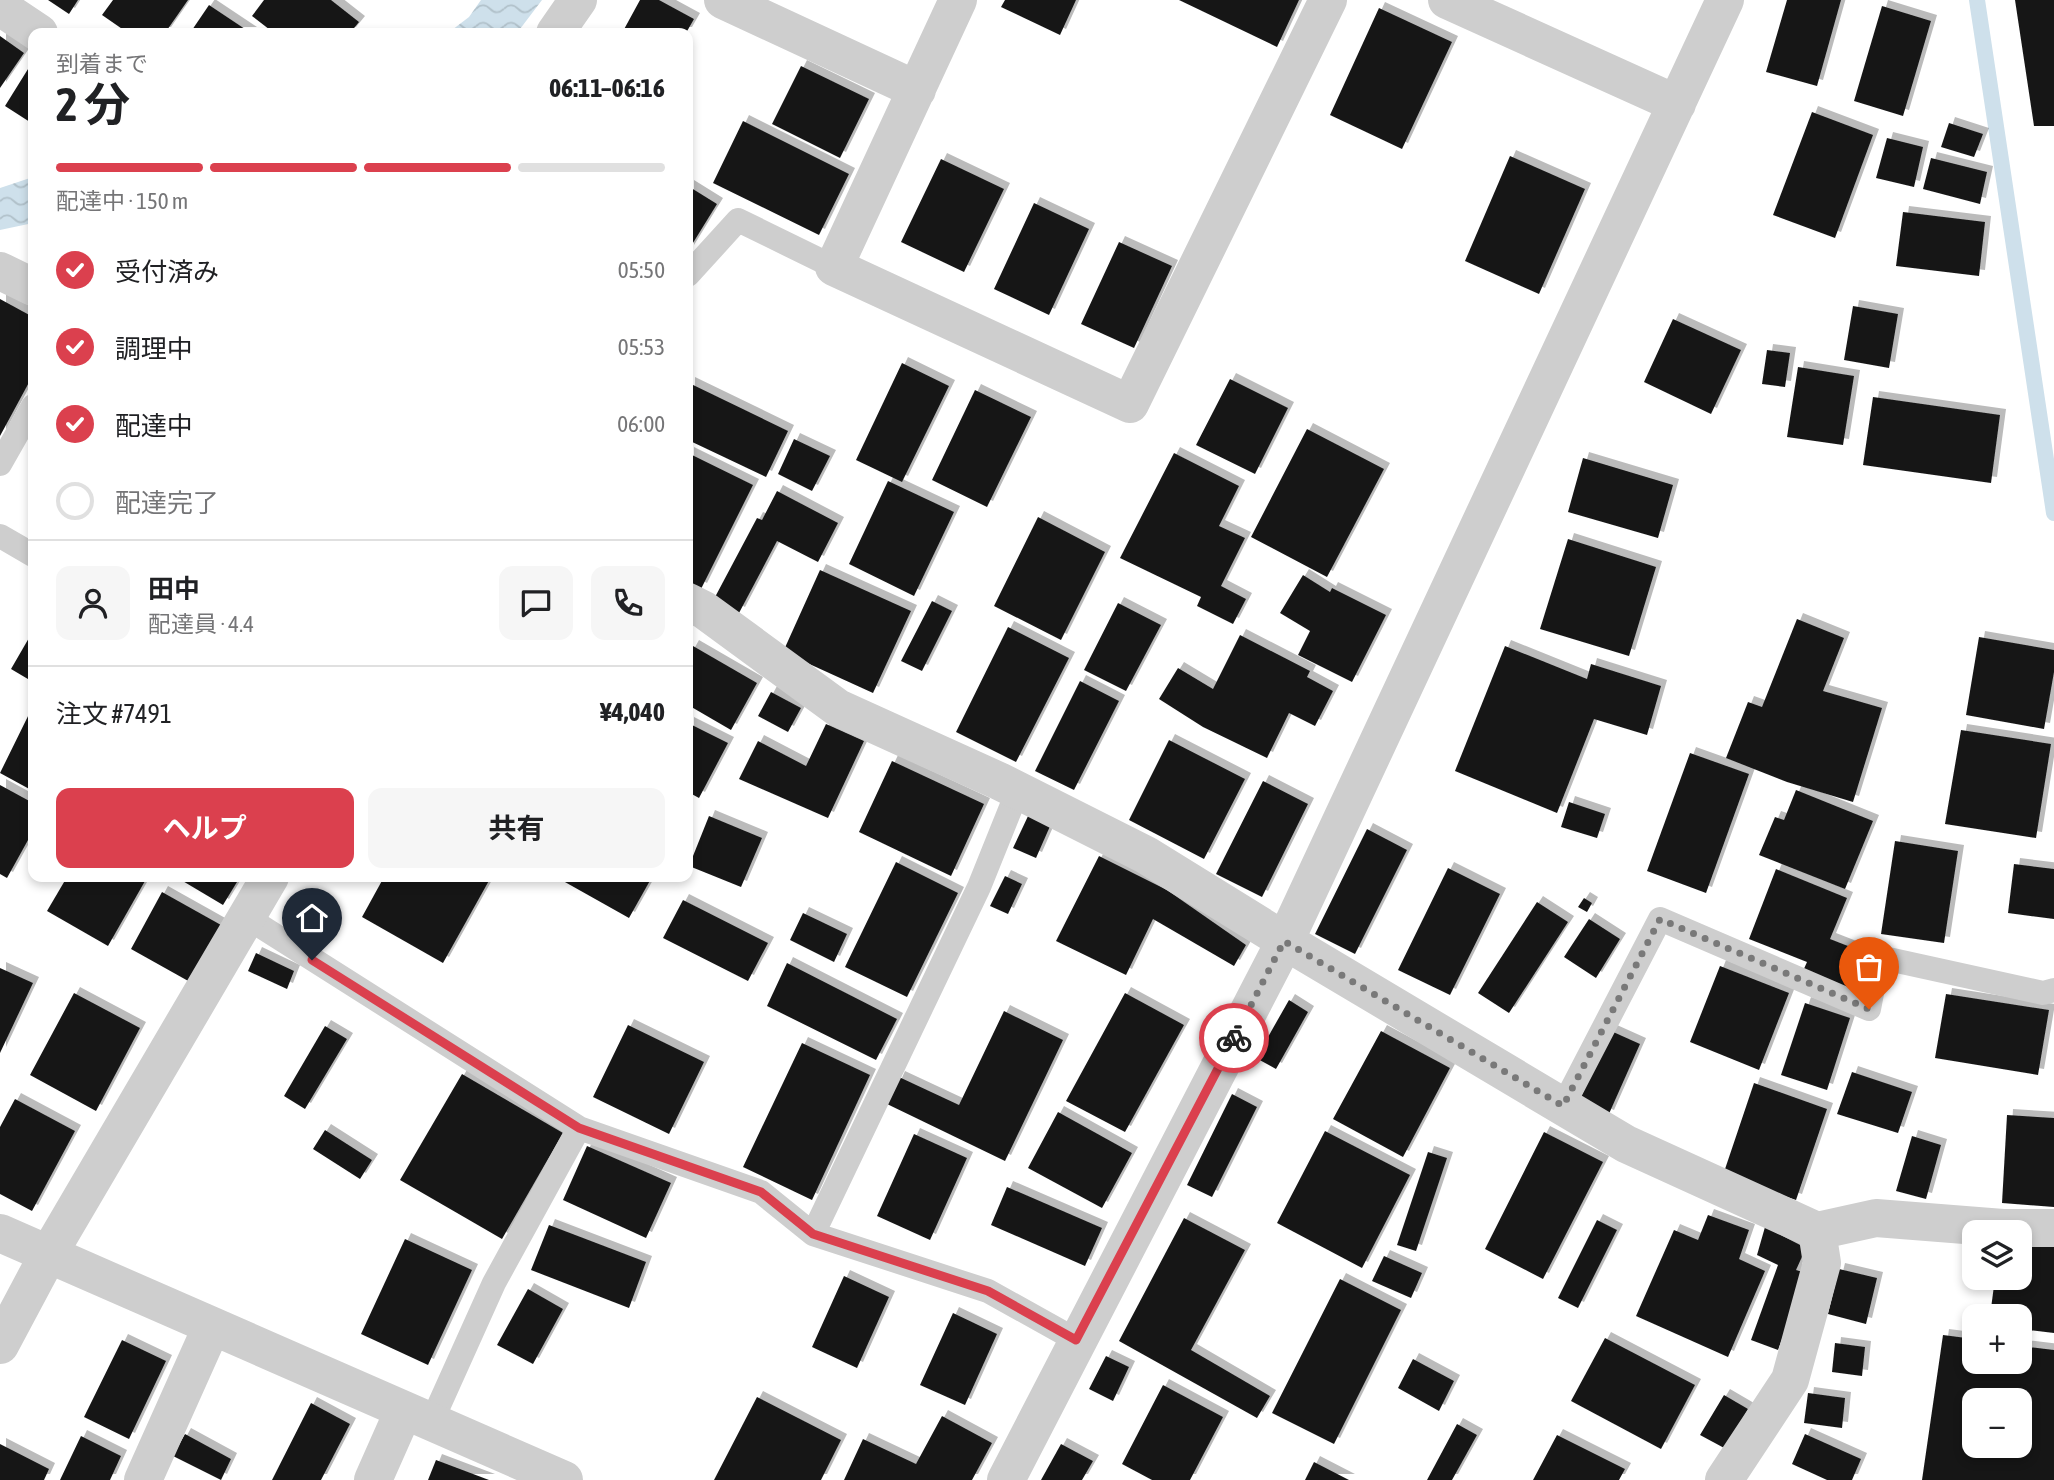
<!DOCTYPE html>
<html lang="ja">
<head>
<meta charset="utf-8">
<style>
  :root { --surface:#fff; --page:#f6f6f6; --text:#202124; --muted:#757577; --line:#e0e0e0; --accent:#db404e }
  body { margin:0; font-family:"Asap Condensed","Noto Sans JP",sans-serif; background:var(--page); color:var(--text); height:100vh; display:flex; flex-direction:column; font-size:26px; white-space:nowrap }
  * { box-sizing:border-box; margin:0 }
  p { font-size:23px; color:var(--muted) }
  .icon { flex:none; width:38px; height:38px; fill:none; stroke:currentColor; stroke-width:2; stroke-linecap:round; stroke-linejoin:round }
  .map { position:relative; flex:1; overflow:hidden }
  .panel { position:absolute; left:28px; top:28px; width:665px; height:854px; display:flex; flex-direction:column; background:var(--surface); border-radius:14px; box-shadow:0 4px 10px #0003 }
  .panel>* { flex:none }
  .controls { position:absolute; left:1962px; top:1220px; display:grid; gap:14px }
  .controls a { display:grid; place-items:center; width:70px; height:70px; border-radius:14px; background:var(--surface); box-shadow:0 4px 10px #0003; font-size:35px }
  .pin { position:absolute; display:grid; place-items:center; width:60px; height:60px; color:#fff; margin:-72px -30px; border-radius:50% 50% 50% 0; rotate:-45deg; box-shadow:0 0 7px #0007 }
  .pin .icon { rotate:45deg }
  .courier { position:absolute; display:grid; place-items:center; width:70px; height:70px; margin:-35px; border:5px solid #db404e; border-radius:50%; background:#fff; color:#222; box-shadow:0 2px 9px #0007 }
  .headline em { font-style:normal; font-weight:700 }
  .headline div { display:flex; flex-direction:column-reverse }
  .headline { display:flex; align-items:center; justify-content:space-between; height:119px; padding:0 28px }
  h1 { font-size:46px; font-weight:700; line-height:52px }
  .bar { display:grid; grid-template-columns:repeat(4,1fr); gap:10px 7px; align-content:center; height:84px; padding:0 28px }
  .bar i { height:9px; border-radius:5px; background:var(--line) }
  .bar .selected { background:var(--accent) }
  .bar p { grid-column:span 4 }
  .line { display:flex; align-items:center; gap:18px; padding:0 28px; border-top:2px solid var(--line) }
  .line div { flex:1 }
  .round { display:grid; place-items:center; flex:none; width:74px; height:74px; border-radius:14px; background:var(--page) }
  ol { padding:0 28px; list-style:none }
  li { display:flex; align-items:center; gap:21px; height:77px }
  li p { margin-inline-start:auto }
  li .icon { padding:7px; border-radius:50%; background:var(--accent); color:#fff; stroke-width:4 }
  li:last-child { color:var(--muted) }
  li i { width:38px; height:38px; border:4px solid var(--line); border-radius:50% }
  .primary-button { display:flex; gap:14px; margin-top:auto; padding:14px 28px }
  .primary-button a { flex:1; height:80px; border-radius:14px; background:var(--accent); color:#fff; font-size:28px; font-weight:700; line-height:80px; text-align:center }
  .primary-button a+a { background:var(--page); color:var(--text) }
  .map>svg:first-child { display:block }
  .water { fill:url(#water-waves) }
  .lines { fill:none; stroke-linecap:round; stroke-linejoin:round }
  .stream { stroke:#cee0eb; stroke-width:16 }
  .building { fill:#181818; fill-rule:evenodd; filter:url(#shadow) }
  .lane { stroke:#cecece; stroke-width:24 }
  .street { stroke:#cecece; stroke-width:38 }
  .done { stroke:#797979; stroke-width:7; stroke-dasharray:0 12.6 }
  .route { stroke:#db404e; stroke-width:9 }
</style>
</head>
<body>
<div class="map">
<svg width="2054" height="1480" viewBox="0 0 2054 1480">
  <defs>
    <pattern id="water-waves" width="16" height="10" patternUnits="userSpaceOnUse" patternTransform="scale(1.75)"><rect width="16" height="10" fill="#cee0eb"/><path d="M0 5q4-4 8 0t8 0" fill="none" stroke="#b1c1ca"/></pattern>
    <filter id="shadow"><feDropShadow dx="6" dy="-6" stdDeviation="0" flood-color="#0004"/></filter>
  </defs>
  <rect width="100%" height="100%" fill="#fff"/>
  <path class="water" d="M 481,0 L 542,0 L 517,33 L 448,33 L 469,17 Z
    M 33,177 L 33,223 L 0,230 L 0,188 Z"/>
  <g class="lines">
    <path class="stream" d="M 1977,0 L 2054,513"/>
  </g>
  <path class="building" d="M 48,0 L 78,0 L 69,14 Z
    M 113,0 L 188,0 L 165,33 L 128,33 L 102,15 Z
    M 264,0 L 331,0 L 359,22 L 350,33 L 274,33 L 252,16 Z
    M 640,0 L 659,0 L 694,19 L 686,33 L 622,33 Z
    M 1005,0 L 1076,0 L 1060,35 L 1001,7 Z
    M 1179,0 L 1299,0 L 1277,47 Z
    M 1787,0 L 1841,0 L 1817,86 L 1766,72 Z
    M 2015,0 L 2054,0 L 2054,126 L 2034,126 Z
    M 209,5 L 251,33 L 190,33 Z
    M 1882,6 L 1931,21 L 1903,116 L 1854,101 Z
    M 1379,8 L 1452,42 L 1402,149 L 1330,115 Z
    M 0,36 L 24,53 L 0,88 Z
    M 33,61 L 33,124 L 5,106 Z
    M 801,66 L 869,99 L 840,158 L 772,124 Z
    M 1812,112 L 1873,135 L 1835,238 L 1773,215 Z
    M 743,121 L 849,174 L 819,235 L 713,183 Z
    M 1949,123 L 1983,134 L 1974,157 L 1941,147 Z
    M 1887,138 L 1923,147 L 1914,187 L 1876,178 Z
    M 1510,156 L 1585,189 L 1539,294 L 1465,261 Z
    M 1931,158 L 1987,172 L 1980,204 L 1923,189 Z
    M 941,159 L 1004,189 L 964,272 L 901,242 Z
    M 688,186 L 717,204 L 688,251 Z
    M 1034,203 L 1089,229 L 1049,315 L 994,289 Z
    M 1903,212 L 1985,222 L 1979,276 L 1896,266 Z
    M 1119,242 L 1172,266 L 1134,348 L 1081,324 Z
    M 0,299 L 33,317 L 33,375 L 0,436 Z
    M 1853,306 L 1898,314 L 1889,368 L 1844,360 Z
    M 1673,319 L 1741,350 L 1711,414 L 1644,382 Z
    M 1767,350 L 1790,353 L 1785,387 L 1762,384 Z
    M 902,363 L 949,386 L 902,482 L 856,460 Z
    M 1798,367 L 1854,376 L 1843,445 L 1787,437 Z
    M 1230,379 L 1288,408 L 1255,474 L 1196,445 Z
    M 689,383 L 788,431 L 766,477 L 688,440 Z
    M 975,390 L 1031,417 L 987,507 L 932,480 Z
    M 1873,397 L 2000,415 L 1991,483 L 1863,465 Z
    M 1307,429 L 1384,469 L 1327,577 L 1251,537 Z
    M 794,439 L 830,456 L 812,491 L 778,474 Z
    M 688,453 L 753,485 L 701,589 L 688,582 Z
    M 1174,453 L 1239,486 L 1219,526 L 1245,538 L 1221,586 L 1246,599 L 1233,624 L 1197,606 L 1201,597 L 1120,558 Z
    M 1583,458 L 1673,485 L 1658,538 L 1568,512 Z
    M 888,481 L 954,512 L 914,596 L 849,564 Z
    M 777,491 L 838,523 L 818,562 L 777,541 L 739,613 L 714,599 L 757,518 L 762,520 Z
    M 1038,517 L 1105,552 L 1061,640 L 994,606 Z
    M 1568,539 L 1656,567 L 1629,656 L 1540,629 Z
    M 820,570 L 911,611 L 873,693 L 783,652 Z
    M 1303,575 L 1330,592 L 1332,588 L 1386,615 L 1352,682 L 1298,655 L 1310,631 L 1280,613 Z
    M 932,601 L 952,611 L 922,671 L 901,661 Z
    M 1118,603 L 1161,625 L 1126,691 L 1084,670 Z
    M 1797,619 L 1844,638 L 1823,691 L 1882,708 L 1853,802 L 1787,782 L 1726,758 L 1748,702 L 1762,707 Z
    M 1008,627 L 1069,658 L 1016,762 L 956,732 Z
    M 33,631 L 33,682 L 11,669 Z
    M 1240,635 L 1310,671 L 1307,677 L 1333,691 L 1315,726 L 1289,713 L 1267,758 L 1203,727 L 1159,699 L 1178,668 L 1213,689 Z
    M 1979,637 L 2054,650 L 2054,672 L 2044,729 L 1966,715 Z
    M 693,646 L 757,683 L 731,730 L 688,705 L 688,655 Z
    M 1505,646 L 1587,679 L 1591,664 L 1661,686 L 1647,735 L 1594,719 L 1557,813 L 1455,771 Z
    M 1080,681 L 1119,701 L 1074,790 L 1035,771 Z
    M 771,692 L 801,708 L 788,732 L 758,716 Z
    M 33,706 L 33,791 L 0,773 Z
    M 688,723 L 728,743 L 699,798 L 688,792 Z
    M 826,724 L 864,741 L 828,818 L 739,779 L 758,741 L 806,766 Z
    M 1961,730 L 2051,744 L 2036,838 L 1945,824 Z
    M 1169,740 L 1245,779 L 1204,859 L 1129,820 Z
    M 1690,753 L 1749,774 L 1706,893 L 1647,871 Z
    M 892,761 L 984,804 L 951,876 L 859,832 Z
    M 1263,781 L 1308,804 L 1262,897 L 1216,874 Z
    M 0,785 L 33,803 L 33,831 L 7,878 L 0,874 Z
    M 1796,790 L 1873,821 L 1845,889 L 1759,855 L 1775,817 L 1784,820 Z
    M 1569,802 L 1605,814 L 1597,838 L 1561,827 Z
    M 1029,814 L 1051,824 L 1036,858 L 1013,848 Z
    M 709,816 L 762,838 L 741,887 L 689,866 Z
    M 1367,829 L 1407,850 L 1355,954 L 1315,934 Z
    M 1895,841 L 1958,851 L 1944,943 L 1881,934 Z
    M 1099,856 L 1167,890 L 1246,945 L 1234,966 L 1153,919 L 1126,975 L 1056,941 Z
    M 896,862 L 958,893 L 907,997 L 845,967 Z
    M 2014,864 L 2054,869 L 2054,919 L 2008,913 Z
    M 1448,868 L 1500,894 L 1450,995 L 1398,970 Z
    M 1776,869 L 1847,898 L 1830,939 L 1871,955 L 1856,993 L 1803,971 L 1807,962 L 1749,939 Z
    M 1005,876 L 1022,884 L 1008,914 L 990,906 Z
    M 67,877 L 137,877 L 145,881 L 108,946 L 47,911 Z
    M 176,877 L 240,877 L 223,905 Z
    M 384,877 L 491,877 L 443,963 L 362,917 Z
    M 556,877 L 652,877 L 629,918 Z
    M 162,892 L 221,925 L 190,982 L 131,949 Z
    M 1584,898 L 1592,903 L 1587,912 L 1578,907 Z
    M 683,900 L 768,943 L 748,981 L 663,938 Z
    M 1537,902 L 1568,922 L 1509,1013 L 1478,993 Z
    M 803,913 L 847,934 L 834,962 L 790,940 Z
    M 1589,919 L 1620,939 L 1596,978 L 1564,957 Z
    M 256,953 L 294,971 L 287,989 L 248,971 Z
    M 787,963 L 897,1019 L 876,1060 L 767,1006 Z
    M 1720,966 L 1789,993 L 1759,1070 L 1690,1042 Z
    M 0,968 L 33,983 L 0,1053 Z
    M 74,993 L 140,1028 L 96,1111 L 30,1075 Z
    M 1125,993 L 1184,1025 L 1125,1132 L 1066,1101 Z
    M 1946,994 L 2049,1010 L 2038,1075 L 1935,1058 Z
    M 1289,1000 L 1308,1012 L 1276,1069 L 1256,1058 Z
    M 1805,1003 L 1850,1018 L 1827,1090 L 1781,1075 Z
    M 1004,1011 L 1063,1040 L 1005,1161 L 887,1104 L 899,1077 L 959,1105 Z
    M 628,1025 L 704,1062 L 669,1134 L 593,1097 Z
    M 325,1026 L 347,1039 L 305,1109 L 284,1096 Z
    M 1381,1031 L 1450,1068 L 1403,1157 L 1333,1119 Z
    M 1611,1031 L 1640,1044 L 1608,1116 L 1578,1103 Z
    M 802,1043 L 870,1075 L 812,1200 L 743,1167 Z
    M 1852,1072 L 1912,1092 L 1898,1133 L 1837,1114 Z
    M 462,1074 L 563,1133 L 502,1239 L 400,1180 Z
    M 1754,1083 L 1827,1109 L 1796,1200 L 1723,1175 Z
    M 1232,1094 L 1257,1107 L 1212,1197 L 1187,1185 Z
    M 15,1099 L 75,1131 L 32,1211 L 0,1194 L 0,1127 Z
    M 1058,1112 L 1132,1153 L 1102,1208 L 1028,1168 Z
    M 2007,1115 L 2054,1118 L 2054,1207 L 2002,1203 Z
    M 325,1130 L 372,1160 L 360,1179 L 313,1149 Z
    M 1325,1131 L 1410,1175 L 1362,1268 L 1277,1223 Z
    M 1544,1132 L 1603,1162 L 1543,1279 L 1485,1249 Z
    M 914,1134 L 967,1158 L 930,1240 L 877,1216 Z
    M 1912,1136 L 1941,1145 L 1926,1199 L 1896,1191 Z
    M 587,1146 L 671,1183 L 646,1238 L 563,1200 Z
    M 1428,1152 L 1447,1158 L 1416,1251 L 1397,1245 Z
    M 1007,1187 L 1102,1228 L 1085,1266 L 991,1225 Z
    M 1708,1215 L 1749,1230 L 1739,1259 L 1765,1271 L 1728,1357 L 1636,1316 L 1674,1230 L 1698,1240 Z
    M 1184,1218 L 1245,1250 L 1191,1350 L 1270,1396 L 1257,1418 L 1119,1341 Z
    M 1597,1220 L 1617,1230 L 1578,1308 L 1558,1298 Z
    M 549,1225 L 646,1262 L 629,1308 L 531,1270 Z
    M 1765,1227 L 1806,1248 L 1796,1270 L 1806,1273 L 1778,1350 L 1751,1340 L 1778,1265 L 1757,1255 Z
    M 405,1239 L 472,1270 L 428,1365 L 361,1334 Z
    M 2020,1241 L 2054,1245 L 2054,1333 L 2020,1329 L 2020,1316 L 1990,1316 L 1995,1278 L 2020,1278 Z
    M 1384,1256 L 1422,1273 L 1411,1298 L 1372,1281 Z
    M 1839,1269 L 1877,1278 L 1866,1324 L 1828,1314 Z
    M 844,1276 L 889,1297 L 857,1368 L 812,1347 Z
    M 1340,1279 L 1401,1310 L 1334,1444 L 1272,1413 Z
    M 528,1289 L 563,1309 L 533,1364 L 497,1345 Z
    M 953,1313 L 997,1334 L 965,1405 L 920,1385 Z
    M 1943,1335 L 1974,1339 L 1974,1362 L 2020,1362 L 2020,1346 L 2054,1350 L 2054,1480 L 1922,1480 ZM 1974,1400 L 2020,1400 L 2020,1446 L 1974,1446 Z
    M 1605,1338 L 1695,1385 L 1661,1449 L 1571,1401 Z
    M 122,1340 L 166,1361 L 129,1439 L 84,1417 Z
    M 1835,1343 L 1865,1347 L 1862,1376 L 1832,1372 Z
    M 1106,1356 L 1129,1367 L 1113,1401 L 1089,1389 Z
    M 1413,1359 L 1454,1381 L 1439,1411 L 1398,1388 Z
    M 1163,1385 L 1223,1417 L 1190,1480 L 1152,1480 L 1122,1464 Z
    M 1808,1393 L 1845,1398 L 1842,1428 L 1804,1423 Z
    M 1724,1395 L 1748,1409 L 1726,1449 L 1700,1435 Z
    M 757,1397 L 841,1440 L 821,1480 L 714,1480 Z
    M 311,1403 L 350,1424 L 321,1480 L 272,1480 Z
    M 942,1416 L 992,1443 L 972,1480 L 844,1480 L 863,1439 L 916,1464 Z
    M 1457,1424 L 1477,1435 L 1452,1480 L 1427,1480 Z
    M 185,1434 L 231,1459 L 221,1480 L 173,1456 Z
    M 1805,1434 L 1861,1459 L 1852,1480 L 1827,1480 L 1792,1464 Z
    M 1557,1435 L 1625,1469 L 1619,1480 L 1533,1480 Z
    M 81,1436 L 121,1456 L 110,1480 L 60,1480 Z
    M 0,1444 L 49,1469 L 44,1480 L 0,1480 Z
    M 1061,1444 L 1093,1461 L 1082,1480 L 1041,1480 Z
    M 436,1460 L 489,1480 L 428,1480 Z
    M 1314,1462 L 1349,1480 L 1305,1480 Z"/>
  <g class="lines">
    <path class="lane" d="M 688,275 L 738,220 L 834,267
      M 0,464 L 33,406
      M 0,536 L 33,555
      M 246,917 L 579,1128 L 761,1192 L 813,1234 L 988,1291 L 1076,1340
      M 1563,1106 L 1660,919 L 1869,1009 L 1879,957 L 2043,993 L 2054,990
      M 813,1234 L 979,887 L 1018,790
      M 431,1423 L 494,1283 L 579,1128"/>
    <path class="street" d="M 723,0 L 917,90
      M 958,0 L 834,267 L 1130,404 L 1328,0
      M 1447,0 L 1677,104
      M 0,7 L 39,33
      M 555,33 L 578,0
      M 0,271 L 33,287
      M 688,602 L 704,610 L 838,708 L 999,781 L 1146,855 L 1285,941 L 1626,1144 L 1817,1231 L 1822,1263 L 1790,1380 L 1724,1480
      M 1817,1231 L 1876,1218 L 2003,1228 L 2054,1228
      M 0,1233 L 564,1480
      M 0,1345 L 48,1255 L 270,877
      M 143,1480 L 212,1326
      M 373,1480 L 404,1410
      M 1006,1480 L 1285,941 L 1725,0"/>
  </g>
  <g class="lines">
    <path class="done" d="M 1234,1038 L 1284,941 L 1563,1106 L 1660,919 L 1869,1009"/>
    <path class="route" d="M 312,960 L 579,1128 L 761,1192 L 813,1234 L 988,1291 L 1076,1340 L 1234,1038"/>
  </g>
</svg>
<div class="controls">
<a><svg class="icon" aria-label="layers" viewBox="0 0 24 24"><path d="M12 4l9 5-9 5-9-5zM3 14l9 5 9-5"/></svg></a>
<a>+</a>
<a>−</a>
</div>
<div class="pin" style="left:1869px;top:1009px;background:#ea580c"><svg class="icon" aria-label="bag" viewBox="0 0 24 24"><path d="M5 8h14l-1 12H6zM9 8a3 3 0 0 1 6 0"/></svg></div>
<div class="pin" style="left:312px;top:960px;background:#1f2937"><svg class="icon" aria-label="home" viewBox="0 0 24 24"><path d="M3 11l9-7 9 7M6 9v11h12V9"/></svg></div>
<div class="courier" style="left:1234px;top:1038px"><svg class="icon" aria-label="bike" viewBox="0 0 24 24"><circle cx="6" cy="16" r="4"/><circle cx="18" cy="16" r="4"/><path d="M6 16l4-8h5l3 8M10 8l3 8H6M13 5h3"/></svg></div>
<section class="panel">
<div class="headline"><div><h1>2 分</h1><p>到着まで</p></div><em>06:11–06:16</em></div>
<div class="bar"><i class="selected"></i><i class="selected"></i><i class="selected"></i><i></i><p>配達中 · 150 m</p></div>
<ol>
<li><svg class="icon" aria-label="check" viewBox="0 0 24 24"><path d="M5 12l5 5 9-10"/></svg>受付済み<p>05:50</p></li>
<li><svg class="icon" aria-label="check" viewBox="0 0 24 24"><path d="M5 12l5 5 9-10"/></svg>調理中<p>05:53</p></li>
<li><svg class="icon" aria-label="check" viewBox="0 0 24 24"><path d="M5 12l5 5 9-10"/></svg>配達中<p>06:00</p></li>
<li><i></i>配達完了</li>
</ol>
<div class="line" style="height:126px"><a class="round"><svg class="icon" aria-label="person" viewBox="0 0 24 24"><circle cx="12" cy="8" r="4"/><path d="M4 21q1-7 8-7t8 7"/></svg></a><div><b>田中</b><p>配達員 · 4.4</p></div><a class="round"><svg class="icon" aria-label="chat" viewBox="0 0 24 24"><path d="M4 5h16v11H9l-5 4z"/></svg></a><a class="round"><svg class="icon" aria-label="phone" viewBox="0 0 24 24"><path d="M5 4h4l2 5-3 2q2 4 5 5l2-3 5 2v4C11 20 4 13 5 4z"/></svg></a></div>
<div class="line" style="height:91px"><div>注文 #7491</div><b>¥4,040</b></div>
<div class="primary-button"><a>ヘルプ</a><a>共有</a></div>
</section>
</div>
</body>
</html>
